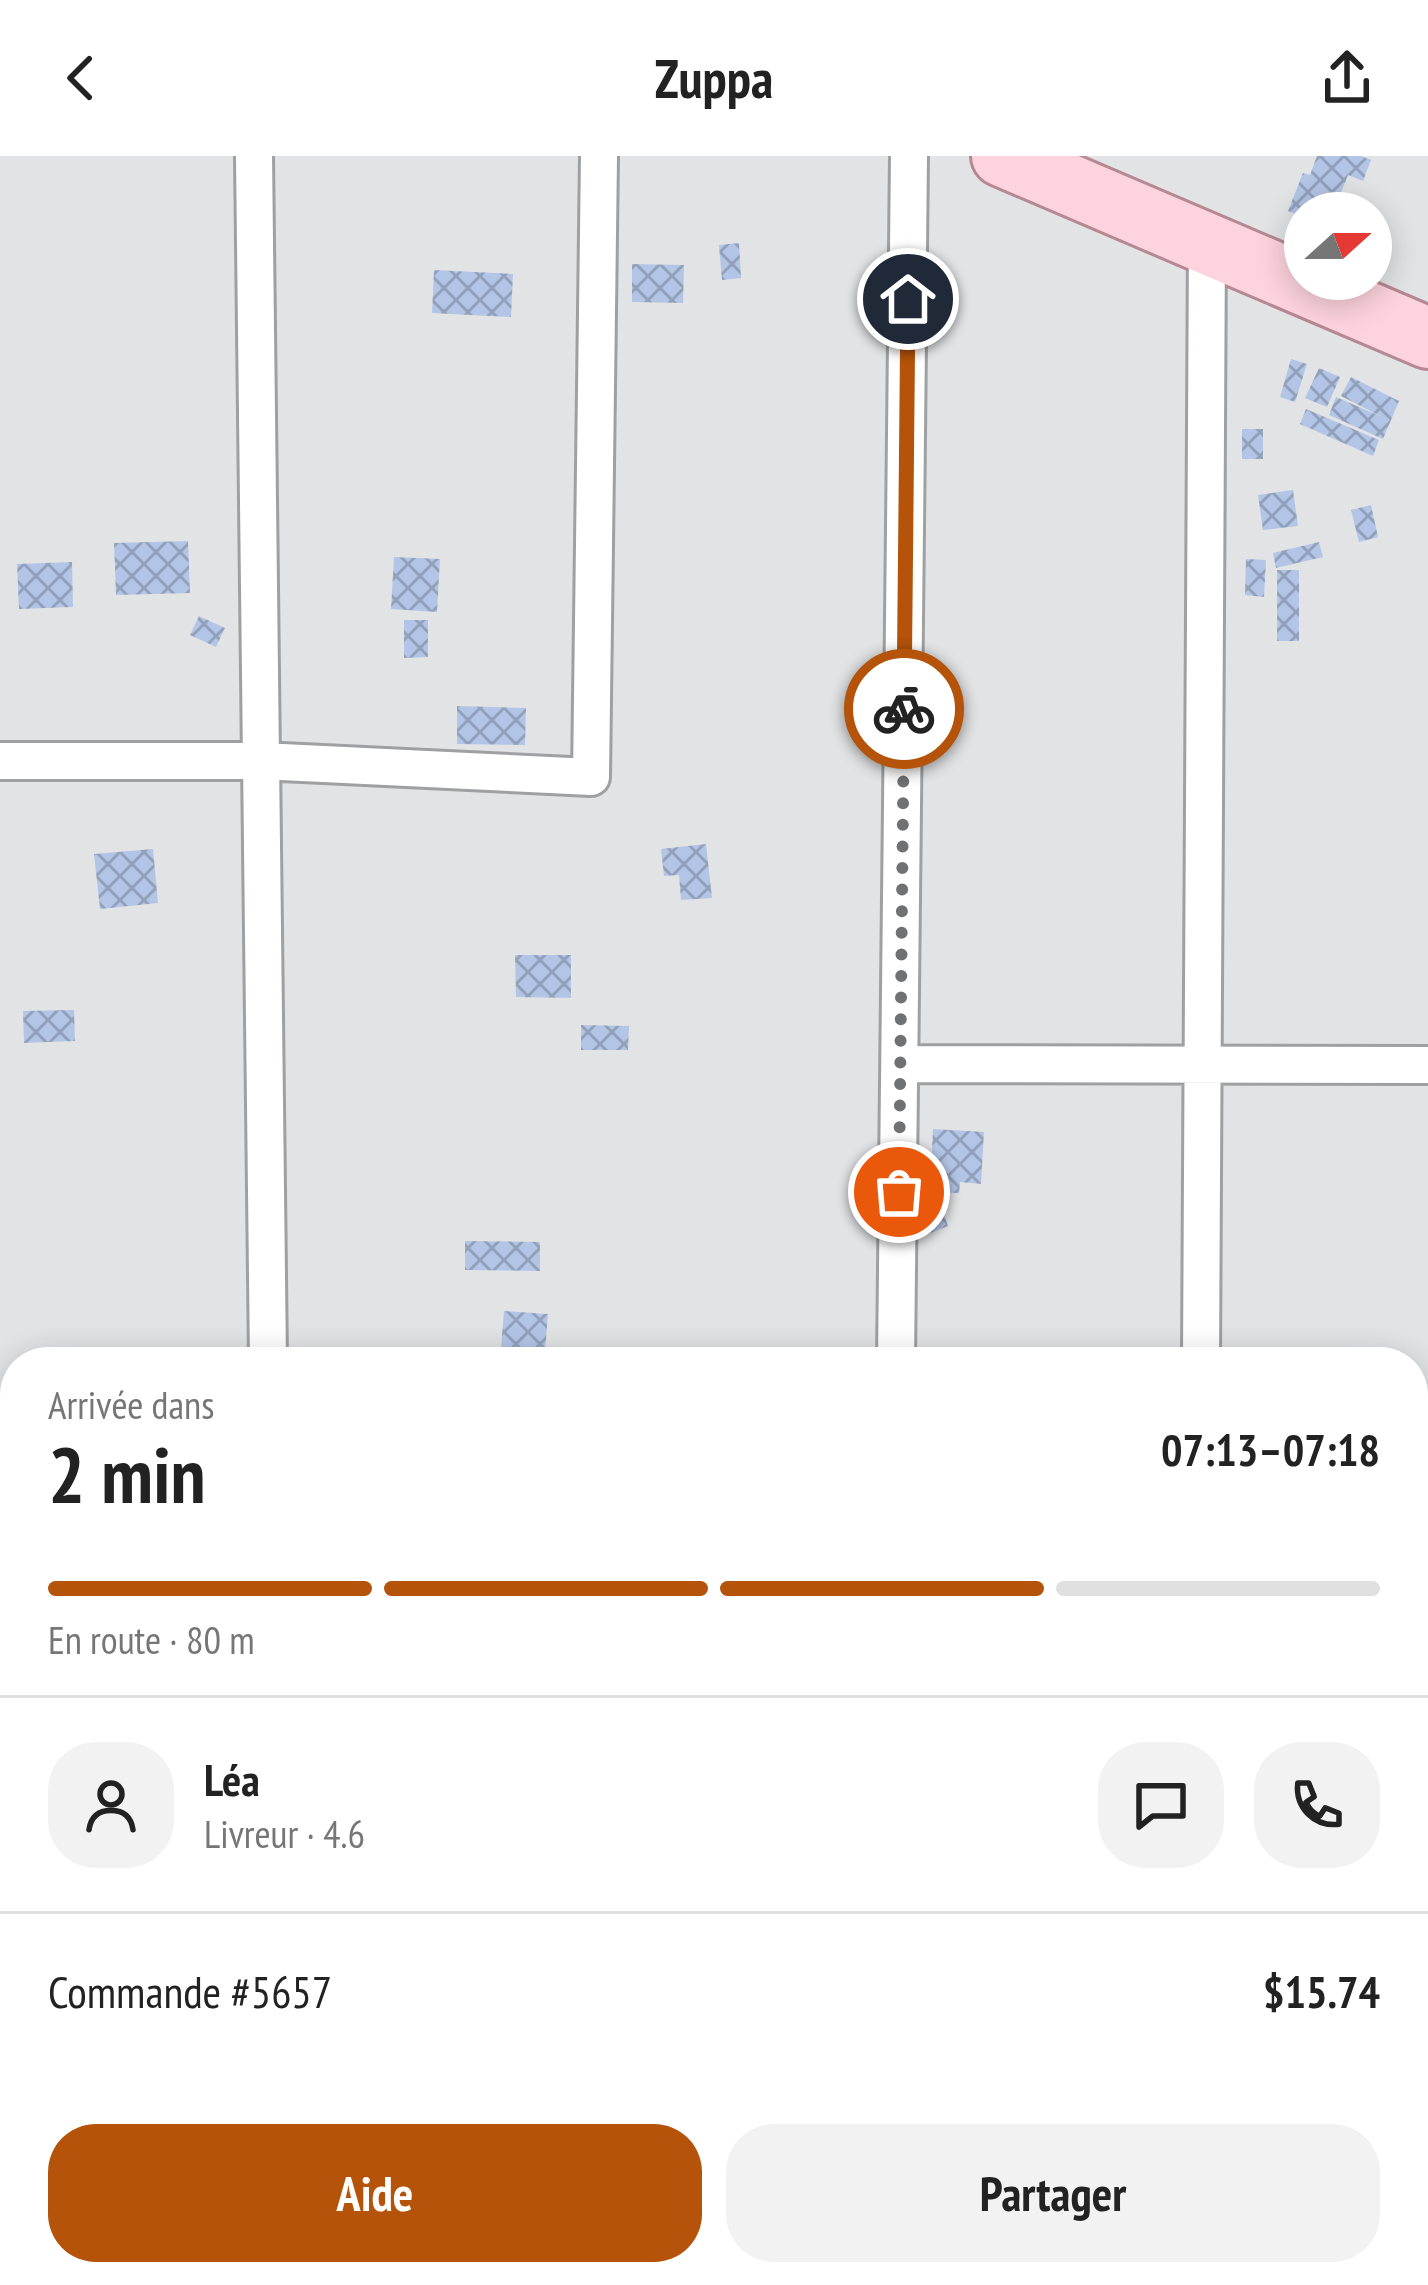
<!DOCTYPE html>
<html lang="fr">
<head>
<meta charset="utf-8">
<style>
  :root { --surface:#fff; --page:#f2f2f2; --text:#222; --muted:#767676; --line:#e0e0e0; --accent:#b45309 }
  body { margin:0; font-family:"PT Sans Narrow",sans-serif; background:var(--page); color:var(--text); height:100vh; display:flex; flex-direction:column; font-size:45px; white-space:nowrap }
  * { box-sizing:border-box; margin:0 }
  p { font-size:39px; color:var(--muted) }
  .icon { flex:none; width:66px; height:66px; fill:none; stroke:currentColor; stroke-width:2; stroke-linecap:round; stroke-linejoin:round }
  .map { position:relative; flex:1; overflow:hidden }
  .sheet { position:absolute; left:0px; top:1191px; width:1428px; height:939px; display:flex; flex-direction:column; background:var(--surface); border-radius:48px 48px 0 0; box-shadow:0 6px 30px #0003 }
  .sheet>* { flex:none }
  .needle { width:78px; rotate:69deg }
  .controls { position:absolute; left:1284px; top:36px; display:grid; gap:24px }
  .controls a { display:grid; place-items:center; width:108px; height:108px; border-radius:50%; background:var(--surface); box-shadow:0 6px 30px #0003; font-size:60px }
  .pin { position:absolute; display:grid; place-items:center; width:102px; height:102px; color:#fff; margin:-51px; border:6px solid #fff; border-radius:50%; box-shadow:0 3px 12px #0007 }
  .courier { position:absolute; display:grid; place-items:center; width:120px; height:120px; margin:-60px; border:9px solid #b45309; border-radius:50%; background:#fff; color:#222; box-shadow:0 3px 15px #0007 }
  .summary em { font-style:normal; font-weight:700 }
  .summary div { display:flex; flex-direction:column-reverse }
  .summary { display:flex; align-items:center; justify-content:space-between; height:204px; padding:0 48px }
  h1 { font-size:78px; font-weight:700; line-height:90px }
  .bar { display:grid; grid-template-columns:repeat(4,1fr); gap:18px 12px; align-content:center; height:144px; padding:0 48px }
  .bar i { height:15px; border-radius:9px; background:var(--line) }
  .bar .on { background:var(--accent) }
  .bar p { grid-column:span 4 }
  .line { display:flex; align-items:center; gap:30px; padding:0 48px; border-top:3px solid var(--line) }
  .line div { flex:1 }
  .round { display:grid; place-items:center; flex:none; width:126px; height:126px; border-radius:48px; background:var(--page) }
  .button { display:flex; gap:24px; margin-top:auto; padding:24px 48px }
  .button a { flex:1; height:138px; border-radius:48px; background:var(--accent); color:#fff; font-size:48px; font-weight:700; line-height:138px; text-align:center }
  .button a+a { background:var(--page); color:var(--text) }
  header { display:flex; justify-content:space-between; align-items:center; height:156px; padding:0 48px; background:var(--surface); font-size:54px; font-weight:700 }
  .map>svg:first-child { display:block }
  .building { fill:url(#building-cross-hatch) }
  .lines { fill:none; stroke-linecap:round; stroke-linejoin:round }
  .minor-casing { stroke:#9fa0a1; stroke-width:42 }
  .primary-casing { stroke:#b58893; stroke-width:66 }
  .minor { stroke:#fff; stroke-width:36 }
  .primary { stroke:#fdd3dd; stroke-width:60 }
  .done { stroke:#707172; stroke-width:12; stroke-dasharray:0 21.6 }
  .route { stroke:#b45309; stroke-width:15 }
</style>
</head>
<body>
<header><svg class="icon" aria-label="back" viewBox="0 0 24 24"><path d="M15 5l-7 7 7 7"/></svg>Zuppa<svg class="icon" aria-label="share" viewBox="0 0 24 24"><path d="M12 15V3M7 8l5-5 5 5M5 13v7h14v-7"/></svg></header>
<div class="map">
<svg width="1428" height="2129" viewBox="0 0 1428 2129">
  <defs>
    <pattern id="building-cross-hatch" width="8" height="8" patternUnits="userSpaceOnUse" patternTransform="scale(3)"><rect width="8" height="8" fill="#b3c5e6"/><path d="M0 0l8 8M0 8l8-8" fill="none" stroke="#92a1bb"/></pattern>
  </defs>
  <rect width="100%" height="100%" fill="#e2e3e4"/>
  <path class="building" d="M 1317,0 L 1361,0 L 1371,4 L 1363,25 L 1348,19 L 1333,57 L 1305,57 L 1305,62 L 1288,55 L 1303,17 L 1310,19 Z
    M 739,87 L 741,122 L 722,124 L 719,89 Z
    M 632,108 L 684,109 L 683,147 L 632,146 Z
    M 434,114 L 513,118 L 511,161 L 432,157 Z
    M 1291,203 L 1307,208 L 1295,246 L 1280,241 Z
    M 1319,212 L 1340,221 L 1327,251 L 1305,242 Z
    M 1351,221 L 1399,245 L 1383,283 L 1329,259 L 1336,241 L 1382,261 L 1341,240 Z
    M 1306,253 L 1379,284 L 1373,300 L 1300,268 Z
    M 1242,273 L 1263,273 L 1263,303 L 1242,303 Z
    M 1293,334 L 1298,370 L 1263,374 L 1258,339 Z
    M 1371,349 L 1378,381 L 1359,386 L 1351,354 Z
    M 188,385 L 190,437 L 116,439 L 114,387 Z
    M 1319,386 L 1323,401 L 1276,412 L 1273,397 Z
    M 394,401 L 440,403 L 437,456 L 391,453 Z
    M 1246,403 L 1266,404 L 1264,441 L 1245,439 Z
    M 72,406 L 73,451 L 19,453 L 17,408 Z
    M 1277,414 L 1299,414 L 1299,485 L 1277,485 Z
    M 199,460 L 225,472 L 216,491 L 190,479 Z
    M 404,464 L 428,464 L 428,501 L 404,502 Z
    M 457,550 L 526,552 L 525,589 L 457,588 Z
    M 706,688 L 712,742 L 681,744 L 679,719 L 664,720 L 661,693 Z
    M 153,693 L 158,747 L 100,753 L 94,698 Z
    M 515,799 L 571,799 L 571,842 L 516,841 Z
    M 74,854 L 75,885 L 24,887 L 23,855 Z
    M 581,869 L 629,870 L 628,894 L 581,894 Z
    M 933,973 L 984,976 L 981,1028 L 960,1026 L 959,1037 L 930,1036 Z
    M 941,1050 L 948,1070 L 928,1078 L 921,1058 Z
    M 465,1085 L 540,1086 L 540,1115 L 465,1114 Z
    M 504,1155 L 548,1158 L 545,1196 L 501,1193 Z
    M 1416,2027 L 1428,2027 L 1428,2080 L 1416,2081 Z"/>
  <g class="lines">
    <g class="minor-casing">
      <path id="minor" d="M 254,0 L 268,1206
        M 0,605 L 261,605 L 591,621 L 599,0
        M 901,908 L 1428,909
        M 896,1206 L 909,0
        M 1201,1206 L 1207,85
        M 1413,1802 L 1428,1803
        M 582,2115 L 582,2129
        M 952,2115 L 952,2129
        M 207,2129 L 207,2115"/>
    </g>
    <g class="primary-casing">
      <path id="primary" d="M 1002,0 L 1428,182"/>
    </g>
    <use href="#minor" class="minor"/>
    <use href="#primary" class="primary"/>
  </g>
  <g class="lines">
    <path class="done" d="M 899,1036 L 904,553"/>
    <path class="route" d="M 904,553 L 908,143"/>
  </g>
</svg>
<div class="controls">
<a><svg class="needle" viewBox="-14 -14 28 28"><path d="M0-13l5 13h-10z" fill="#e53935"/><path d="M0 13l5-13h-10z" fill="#767676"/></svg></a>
</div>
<div class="pin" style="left:899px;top:1036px;background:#ea580c"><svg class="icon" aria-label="bag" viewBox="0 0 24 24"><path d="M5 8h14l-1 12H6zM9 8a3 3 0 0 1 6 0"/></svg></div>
<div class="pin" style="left:908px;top:143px;background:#1f2937"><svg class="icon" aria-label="home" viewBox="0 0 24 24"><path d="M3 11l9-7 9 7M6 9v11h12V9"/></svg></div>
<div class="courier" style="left:904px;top:553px"><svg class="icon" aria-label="bike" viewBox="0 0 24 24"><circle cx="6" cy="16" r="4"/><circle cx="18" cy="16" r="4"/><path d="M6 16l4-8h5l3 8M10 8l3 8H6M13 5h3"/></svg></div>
<section class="sheet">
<div class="summary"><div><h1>2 min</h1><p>Arrivée dans</p></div><em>07:13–07:18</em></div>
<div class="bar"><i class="on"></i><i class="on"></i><i class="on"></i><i></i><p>En route · 80 m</p></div>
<div class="line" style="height:216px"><a class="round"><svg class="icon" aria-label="person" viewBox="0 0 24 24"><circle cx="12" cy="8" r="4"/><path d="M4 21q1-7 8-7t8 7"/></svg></a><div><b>Léa</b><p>Livreur · 4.6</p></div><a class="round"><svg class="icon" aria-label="chat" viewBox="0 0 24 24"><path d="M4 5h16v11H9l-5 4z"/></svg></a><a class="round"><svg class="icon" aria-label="phone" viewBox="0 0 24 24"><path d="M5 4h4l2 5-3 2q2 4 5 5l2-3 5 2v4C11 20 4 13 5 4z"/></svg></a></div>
<div class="line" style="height:156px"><div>Commande #5657</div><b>$15.74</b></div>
<div class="button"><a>Aide</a><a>Partager</a></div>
</section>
</div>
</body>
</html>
